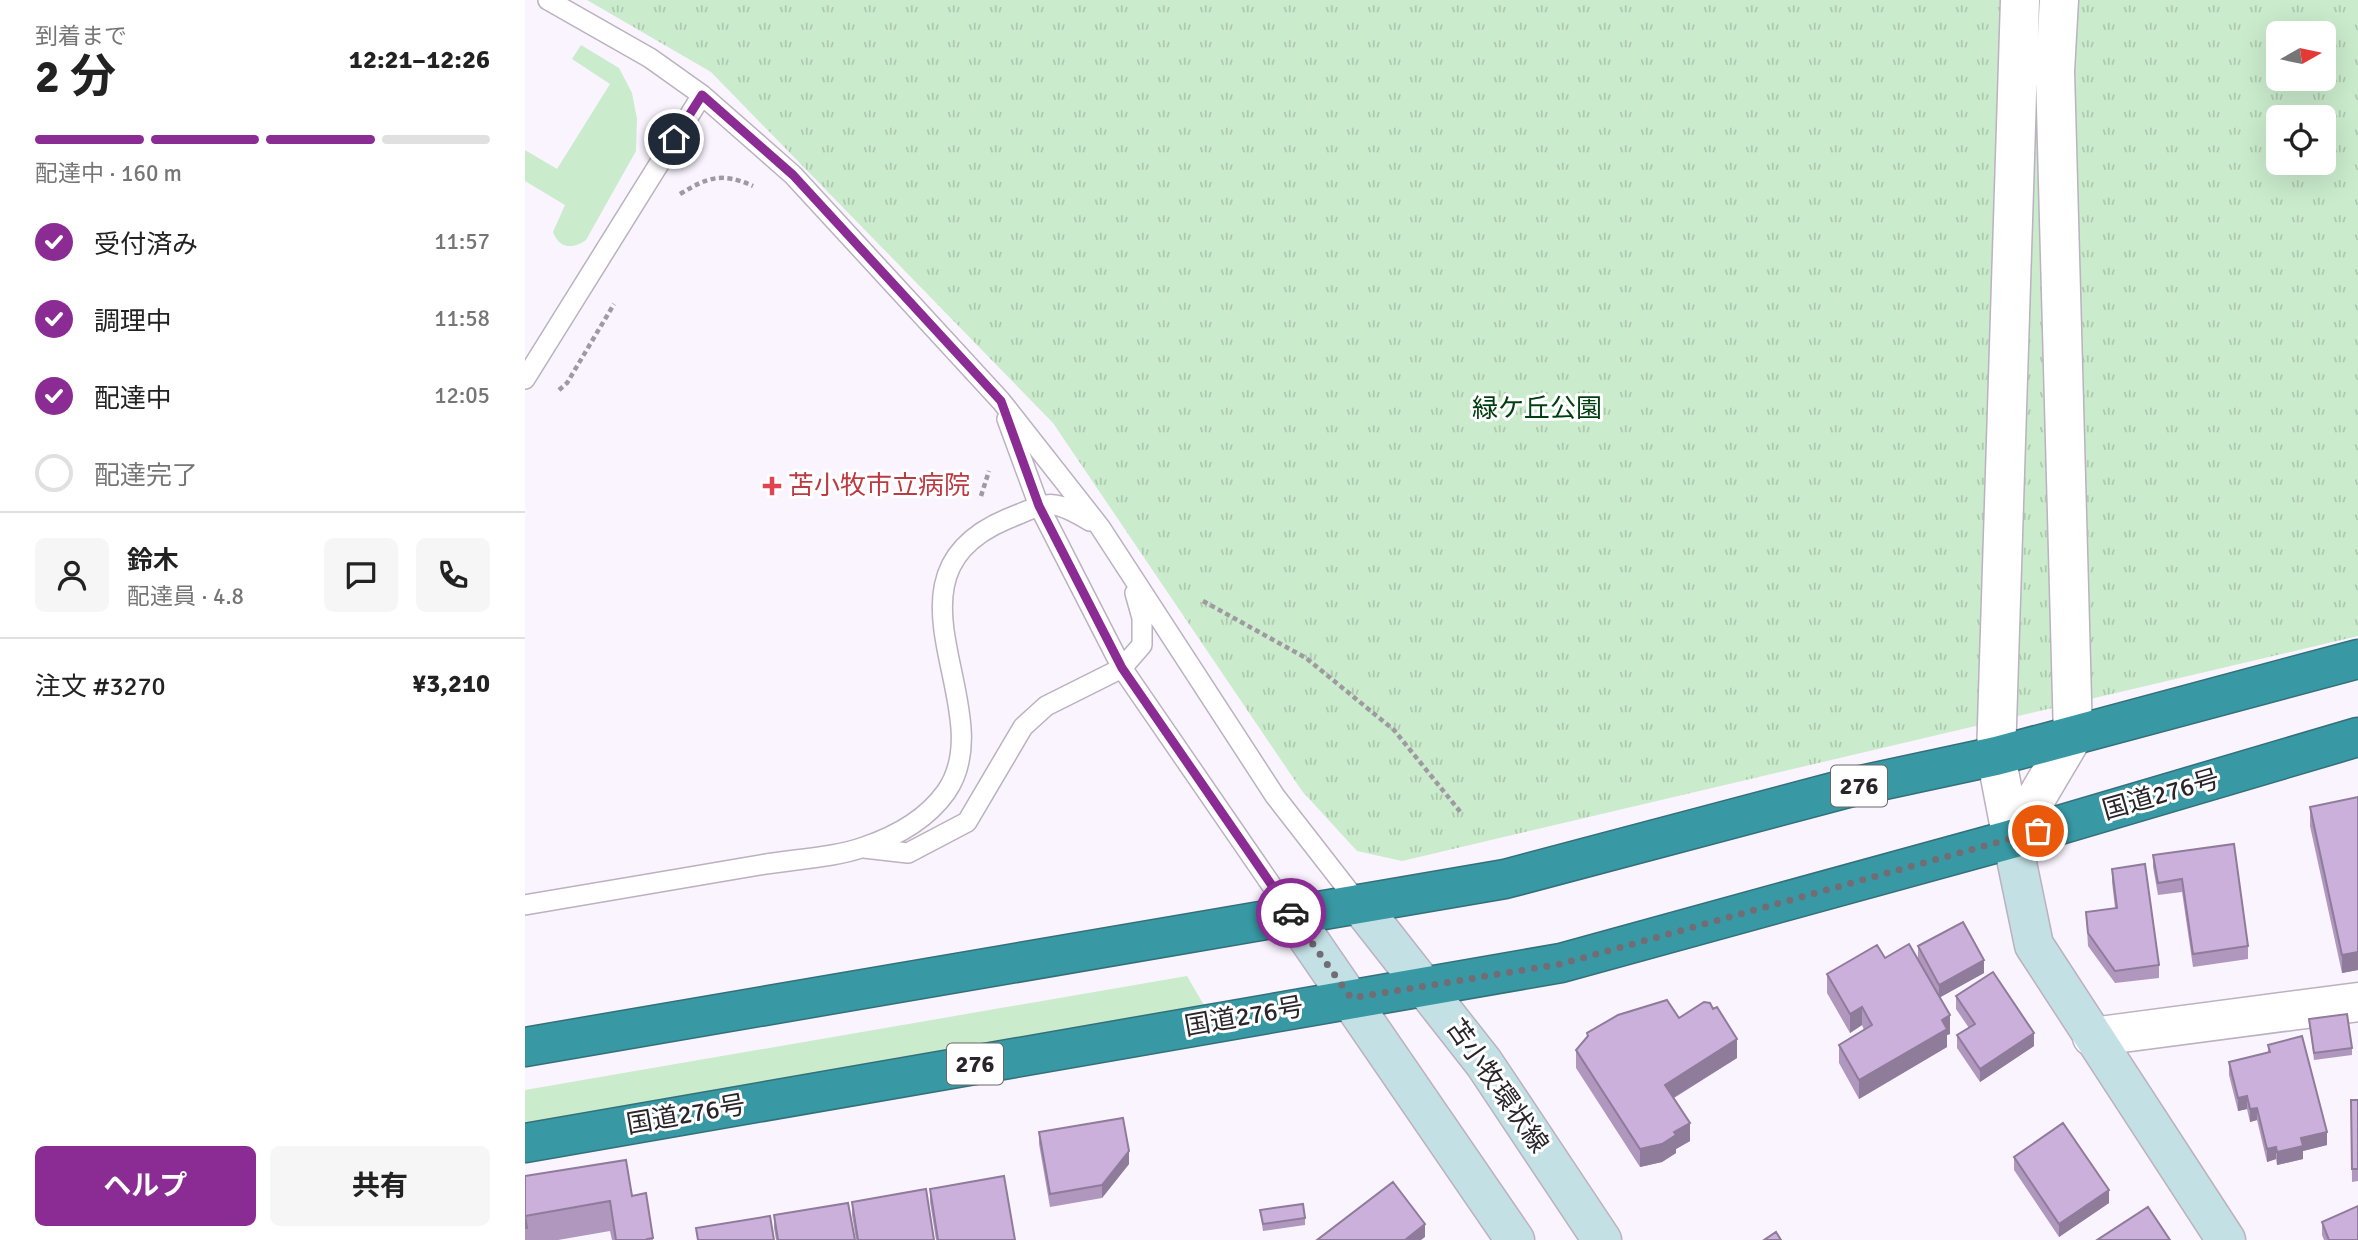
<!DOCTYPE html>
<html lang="ja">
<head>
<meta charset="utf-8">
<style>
  :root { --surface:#fff; --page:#f6f6f6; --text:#222; --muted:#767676; --line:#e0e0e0; --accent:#8b2b94 }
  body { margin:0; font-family:Signika,"Noto Sans JP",sans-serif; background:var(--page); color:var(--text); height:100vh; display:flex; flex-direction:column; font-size:26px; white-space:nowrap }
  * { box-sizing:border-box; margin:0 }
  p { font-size:23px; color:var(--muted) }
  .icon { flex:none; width:38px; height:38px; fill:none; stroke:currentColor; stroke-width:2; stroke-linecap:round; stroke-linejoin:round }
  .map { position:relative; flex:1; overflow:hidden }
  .details { display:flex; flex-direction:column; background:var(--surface); width:525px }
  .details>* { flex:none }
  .needle { width:46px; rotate:81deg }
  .buttons { position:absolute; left:1741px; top:21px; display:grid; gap:14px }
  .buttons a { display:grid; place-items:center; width:70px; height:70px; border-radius:10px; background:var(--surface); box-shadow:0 7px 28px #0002; font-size:35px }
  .pin { position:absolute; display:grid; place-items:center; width:60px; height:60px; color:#fff; margin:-30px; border:4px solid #fff; border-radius:50%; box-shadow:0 2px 7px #0007 }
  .courier { position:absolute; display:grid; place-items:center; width:70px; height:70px; margin:-35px; border:5px solid #8b2b94; border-radius:50%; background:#fff; color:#222; box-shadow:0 2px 9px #0007 }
  .summary em { font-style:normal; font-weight:700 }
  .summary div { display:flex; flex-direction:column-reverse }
  .summary { display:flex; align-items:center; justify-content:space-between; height:119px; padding:0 35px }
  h1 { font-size:46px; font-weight:700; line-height:52px }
  .bar { display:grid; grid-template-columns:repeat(4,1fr); gap:10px 7px; align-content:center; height:84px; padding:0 35px }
  .bar i { height:9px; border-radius:5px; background:var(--line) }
  .bar .active { background:var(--accent) }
  .bar p { grid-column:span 4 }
  .line { display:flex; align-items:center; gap:18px; padding:0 35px; border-top:2px solid var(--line) }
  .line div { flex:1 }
  .round { display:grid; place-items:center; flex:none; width:74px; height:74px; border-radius:10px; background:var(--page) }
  ol { padding:0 35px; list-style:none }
  li { display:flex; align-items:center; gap:21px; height:77px }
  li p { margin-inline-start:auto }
  li .icon { padding:7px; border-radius:50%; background:var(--accent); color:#fff; stroke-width:4 }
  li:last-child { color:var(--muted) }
  li i { width:38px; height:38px; border:4px solid var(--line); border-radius:50% }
  .button { display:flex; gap:14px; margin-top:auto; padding:14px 35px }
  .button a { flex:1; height:80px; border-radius:10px; background:var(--accent); color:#fff; font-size:28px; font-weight:700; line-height:80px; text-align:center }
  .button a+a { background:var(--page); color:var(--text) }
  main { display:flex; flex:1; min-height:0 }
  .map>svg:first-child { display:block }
  .grass { fill:#caebcc }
  .park { fill:url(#park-tufts); fill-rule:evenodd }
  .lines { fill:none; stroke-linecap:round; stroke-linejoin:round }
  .lane-casing { stroke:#bbb1c0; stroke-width:22 }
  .street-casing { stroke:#bbb1c0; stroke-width:41 }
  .secondary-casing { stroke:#bbb1c0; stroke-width:41 }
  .highway-casing { stroke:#33707a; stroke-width:41 }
  .path { stroke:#9f9aa2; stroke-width:4.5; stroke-dasharray:5 3.5; stroke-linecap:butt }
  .lane { stroke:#fff; stroke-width:19 }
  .street { stroke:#fff; stroke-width:38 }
  .secondary { stroke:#c3e0e4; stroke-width:38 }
  .highway { stroke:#3899a4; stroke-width:38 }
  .wall { fill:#af97bd }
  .shaded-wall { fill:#8f7b9a }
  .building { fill:#ccb0dc; stroke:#8f7b9a; stroke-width:2 }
  .done { stroke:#726d75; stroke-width:7; stroke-dasharray:0 12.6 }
  .route { stroke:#8b2b94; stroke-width:9 }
  .health-dot { fill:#e0444e; stroke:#fff; stroke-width:2.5 }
  .labels { text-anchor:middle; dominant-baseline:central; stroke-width:6; stroke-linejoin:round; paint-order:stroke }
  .shield { fill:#fff; stroke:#69666b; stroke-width:2 }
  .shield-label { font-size:24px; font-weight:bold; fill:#29252b }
  .park-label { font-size:26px; fill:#004010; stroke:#fff }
  .health-label { font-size:26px; fill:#be3a42; stroke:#fff; text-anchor:start }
  .street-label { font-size:26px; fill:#29252b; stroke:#fff }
</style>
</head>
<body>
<main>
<section class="details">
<div class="summary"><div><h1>2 分</h1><p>到着まで</p></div><em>12:21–12:26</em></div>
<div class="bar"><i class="active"></i><i class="active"></i><i class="active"></i><i></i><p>配達中 · 160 m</p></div>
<ol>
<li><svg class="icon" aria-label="check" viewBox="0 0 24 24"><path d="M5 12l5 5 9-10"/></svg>受付済み<p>11:57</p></li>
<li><svg class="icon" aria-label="check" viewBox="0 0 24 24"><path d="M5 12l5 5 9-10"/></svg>調理中<p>11:58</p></li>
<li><svg class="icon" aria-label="check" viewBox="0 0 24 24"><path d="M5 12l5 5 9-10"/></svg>配達中<p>12:05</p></li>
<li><i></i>配達完了</li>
</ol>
<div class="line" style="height:126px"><a class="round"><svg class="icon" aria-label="person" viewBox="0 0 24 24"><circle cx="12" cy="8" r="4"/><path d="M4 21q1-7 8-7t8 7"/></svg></a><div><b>鈴木</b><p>配達員 · 4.8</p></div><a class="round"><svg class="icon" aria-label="chat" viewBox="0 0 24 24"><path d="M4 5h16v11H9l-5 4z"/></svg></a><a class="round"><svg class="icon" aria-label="phone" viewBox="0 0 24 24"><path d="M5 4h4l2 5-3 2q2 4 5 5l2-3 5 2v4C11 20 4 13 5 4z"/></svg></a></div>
<div class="line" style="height:91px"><div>注文 #3270</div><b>¥3,210</b></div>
<div class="button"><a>ヘルプ</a><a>共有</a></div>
</section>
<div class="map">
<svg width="1833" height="1240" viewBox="0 0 1833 1240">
  <defs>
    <pattern id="park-tufts" width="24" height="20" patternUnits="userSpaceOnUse" patternTransform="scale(1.75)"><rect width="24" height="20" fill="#caebcc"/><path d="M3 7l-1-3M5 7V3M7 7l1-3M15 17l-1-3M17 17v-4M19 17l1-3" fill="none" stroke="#aec9af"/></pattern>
  </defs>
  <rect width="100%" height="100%" fill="#faf4fe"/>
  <path class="grass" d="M 56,45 L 94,68 L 107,93 L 112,119 L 111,151 L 61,240 C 47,250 34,248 28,232 L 40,205 L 0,181 L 0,150 L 32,169 L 85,84 L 47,59 Z
    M 662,976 L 680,1007 L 0,1125 L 0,1090 Z"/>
  <path class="park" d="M 62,0 L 1833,0 L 1833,636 L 877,861 L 832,851 L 777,791 L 528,423 L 186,72 ZM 1754,33 L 1799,33 L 1799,79 L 1754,79 ZM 1754,117 L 1799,117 L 1799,163 L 1754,163 Z"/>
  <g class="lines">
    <g class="lane-casing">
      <path id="lane" d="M 23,0 L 125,58 L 177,95 L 268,175 L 476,401 L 575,527 L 750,796 L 834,904
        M 0,379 L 177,95
        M 482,419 L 514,506 L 597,668 L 767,915
        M 339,848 L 383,853 L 442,822 L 498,727 L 521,706 L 597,668 L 617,645 L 617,618 L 610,593
        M 0,905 C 78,892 157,878 235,865 C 268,859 308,858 339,847 C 372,836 401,820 421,792 C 479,709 344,577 482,519 C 524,502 525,497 565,521"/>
    </g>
    <g class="street-casing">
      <path id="street" d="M 1495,0 L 1471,756 L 1487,839 L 1548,736 L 1530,71 L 1534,0
        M 1567,1037 L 1833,1002"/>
    </g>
    <g class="secondary-casing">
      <path id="secondary" d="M 1487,839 L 1509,945 L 1701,1240
        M 834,904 L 959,1063 L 1077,1240
        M 767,915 L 990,1240"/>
    </g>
    <g class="highway-casing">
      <path id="highway" d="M 0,1047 L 980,879 L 1327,787 L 1471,756 L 1833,659
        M 0,1143 L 1036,963 L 1487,839 L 1833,737"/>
    </g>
    <path class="path" d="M 155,194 C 183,177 197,172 228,186
      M 34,390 L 42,383 L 89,304
      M 456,496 L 464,471
      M 678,601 L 781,658 L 869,730 L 937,814"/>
    <use href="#lane" class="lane"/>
    <use href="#street" class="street"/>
    <use href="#secondary" class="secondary"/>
    <use href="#highway" class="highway"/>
  </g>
  <path class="wall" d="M 1833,797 L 1833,970 L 1817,973 L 1785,826 L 1785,807 Z
    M 1709,844 L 1723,946 L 1723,959 L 1668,967 L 1657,892 L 1633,895 L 1628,867 L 1628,855 Z
    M 1587,869 L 1634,965 L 1634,978 L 1590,983 L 1563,946 L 1561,912 L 1590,908 L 1587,882 Z
    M 1393,946 L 1459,973 L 1415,997 L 1425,1034 L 1422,1035 L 1422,1047 L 1334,1099 L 1314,1063 L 1314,1045 L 1339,1030 L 1337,1025 L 1325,1033 L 1302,993 L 1302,974 L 1360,958 L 1393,959 Z
    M 1431,996 L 1509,1046 L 1455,1082 L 1432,1048 L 1432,1035 L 1444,1028 L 1431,1009 Z
    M 1154,1018 L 1212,1058 L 1149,1098 L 1165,1141 L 1151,1149 L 1151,1153 L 1137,1162 L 1115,1167 L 1051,1068 L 1051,1050 L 1062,1037 L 1062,1033 Z
    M 1784,1019 L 1827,1048 L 1827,1055 L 1789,1060 Z
    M 1743,1045 L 1802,1145 L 1778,1151 L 1778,1159 L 1752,1165 L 1751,1159 L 1742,1162 L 1732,1120 L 1725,1122 L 1722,1109 L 1713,1111 L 1704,1075 L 1704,1062 L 1743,1053 Z
    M 1826,1100 L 1833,1100 L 1833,1181 L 1827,1182 Z
    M 514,1132 L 604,1164 L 577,1198 L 525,1207 L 514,1144 Z
    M 1489,1157 L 1584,1203 L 1534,1237 L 1489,1170 Z
    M 0,1176 L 107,1196 L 121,1193 L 128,1240 L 87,1240 L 85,1231 L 33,1240 L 0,1240 Z
    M 405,1189 L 490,1240 L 411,1240 L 405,1202 Z
    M 327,1202 L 409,1240 L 331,1240 L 327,1215 Z
    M 735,1210 L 780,1218 L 780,1225 L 738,1231 Z
    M 249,1215 L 330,1240 L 251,1240 L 249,1228 Z
    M 1797,1222 L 1833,1240 L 1799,1240 L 1797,1235 Z"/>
  <path class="shaded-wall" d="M 1833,952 L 1833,970 L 1817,973 L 1817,955 Z
    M 1459,960 L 1459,973 L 1414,998 L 1414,985 Z
    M 1337,1007 L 1337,1025 L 1325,1033 L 1325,1014 Z
    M 1425,1015 L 1425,1034 L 1422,1035 L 1422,1047 L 1334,1099 L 1334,1080 L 1417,1020 Z
    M 1509,1033 L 1509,1046 L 1455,1082 L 1455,1069 Z
    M 1212,1039 L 1212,1058 L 1140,1103 L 1140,1085 Z
    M 1722,1096 L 1722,1109 L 1713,1111 L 1713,1098 Z
    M 1732,1108 L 1732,1120 L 1725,1122 L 1725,1109 Z
    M 1165,1123 L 1165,1141 L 1151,1149 L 1151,1153 L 1137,1162 L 1115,1167 L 1115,1149 Z
    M 1802,1132 L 1802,1145 L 1778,1151 L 1778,1159 L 1752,1165 L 1752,1152 L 1776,1138 Z
    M 1751,1147 L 1751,1159 L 1742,1162 L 1742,1149 Z
    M 604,1151 L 604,1164 L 577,1198 L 577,1185 Z
    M 1584,1190 L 1584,1203 L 1534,1237 L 1534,1224 Z
    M 900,1224 L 900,1237 L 896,1240 L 880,1240 Z"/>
  <path class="building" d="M 1833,797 L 1833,952 L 1817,955 L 1785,807 Z
    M 1709,844 L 1723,946 L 1668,954 L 1657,879 L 1633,883 L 1628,855 Z
    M 1620,864 L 1634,965 L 1590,971 L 1563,933 L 1561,912 L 1592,908 L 1587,869 Z
    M 1438,922 L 1459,960 L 1414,985 L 1393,946 Z
    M 1384,944 L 1425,1015 L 1417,1020 L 1422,1029 L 1334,1080 L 1314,1045 L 1347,1025 L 1337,1007 L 1325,1014 L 1302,974 L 1352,945 L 1360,958 Z
    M 1468,972 L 1509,1033 L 1455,1069 L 1432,1035 L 1450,1024 L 1431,996 Z
    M 1142,1000 L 1154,1018 L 1179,1002 L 1185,1003 L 1188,1009 L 1192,1007 L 1212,1039 L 1140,1085 L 1165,1123 L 1149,1132 L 1151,1135 L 1137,1144 L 1115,1149 L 1051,1050 L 1063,1036 L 1062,1033 L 1093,1015 Z
    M 1822,1014 L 1827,1048 L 1789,1053 L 1784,1019 Z
    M 1777,1036 L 1802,1132 L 1776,1138 L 1778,1146 L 1752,1152 L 1751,1147 L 1742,1149 L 1732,1108 L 1725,1109 L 1722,1096 L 1713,1098 L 1704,1062 L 1745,1052 L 1743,1045 Z
    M 1826,1100 L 1833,1100 L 1833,1169 L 1827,1169 Z
    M 598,1118 L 604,1151 L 577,1185 L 525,1194 L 514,1132 Z
    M 1538,1123 L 1584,1190 L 1534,1224 L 1489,1157 Z
    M 101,1160 L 107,1196 L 121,1193 L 128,1238 L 122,1239 L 122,1240 L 91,1240 L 85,1201 L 0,1216 L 2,1228 L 0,1228 L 0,1176 Z
    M 479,1176 L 490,1240 L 413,1240 L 405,1189 Z
    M 868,1182 L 900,1224 L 880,1240 L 792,1240 Z
    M 401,1189 L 409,1240 L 333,1240 L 327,1202 Z
    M 323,1203 L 330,1240 L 253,1240 L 249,1215 Z
    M 778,1204 L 780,1218 L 738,1224 L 735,1210 Z
    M 1833,1206 L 1833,1240 L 1804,1240 L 1797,1222 Z
    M 1623,1207 L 1645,1240 L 1572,1240 Z
    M 245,1216 L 249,1240 L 173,1240 L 171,1228 Z
    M 1251,1232 L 1256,1240 L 1239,1240 Z"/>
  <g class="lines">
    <path class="done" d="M 766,913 L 826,998 L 1036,964 L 1513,831"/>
    <path class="route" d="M 149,139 L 177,95 L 268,175 L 476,401 L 514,506 L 597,668 L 766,913"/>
  </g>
  <path class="health-dot" d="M243.5 475.5h7v7h7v7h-7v7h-7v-7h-7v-7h7z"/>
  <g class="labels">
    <g class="shield">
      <rect x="1306" y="765.5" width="56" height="41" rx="5"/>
      <rect x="422" y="1043.5" width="56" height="41" rx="5"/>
    </g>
    <g class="shield-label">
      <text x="1334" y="786">276</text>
      <text x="450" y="1064">276</text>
    </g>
    <g class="park-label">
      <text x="1012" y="409">緑ケ丘公園</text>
    </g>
    <g class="health-label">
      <text x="263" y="486">苫小牧市立病院</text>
    </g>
    <g class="street-label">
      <text transform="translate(1636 795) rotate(-16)">国道276号</text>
      <text transform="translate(719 1017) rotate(-10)">国道276号</text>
      <text transform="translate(972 1086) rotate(55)">苫小牧環状線</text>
      <text transform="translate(161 1115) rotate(-10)">国道276号</text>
    </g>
  </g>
</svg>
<div class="buttons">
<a><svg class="needle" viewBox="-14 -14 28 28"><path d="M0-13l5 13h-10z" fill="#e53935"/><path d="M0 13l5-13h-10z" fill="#767676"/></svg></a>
<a><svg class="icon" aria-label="locate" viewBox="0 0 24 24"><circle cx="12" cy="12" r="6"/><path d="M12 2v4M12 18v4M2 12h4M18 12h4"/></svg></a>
</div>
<div class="pin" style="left:1513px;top:831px;background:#ea580c"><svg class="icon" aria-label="bag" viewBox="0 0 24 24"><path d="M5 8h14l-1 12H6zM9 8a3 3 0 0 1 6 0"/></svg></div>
<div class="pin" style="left:149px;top:139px;background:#1f2937"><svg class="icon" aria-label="home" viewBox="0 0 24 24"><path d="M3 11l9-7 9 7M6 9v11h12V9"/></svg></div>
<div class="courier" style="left:766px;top:913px"><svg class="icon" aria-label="car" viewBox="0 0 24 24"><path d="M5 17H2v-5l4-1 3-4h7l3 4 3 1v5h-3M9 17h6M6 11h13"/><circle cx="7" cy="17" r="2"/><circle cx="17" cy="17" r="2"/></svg></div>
</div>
</main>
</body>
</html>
